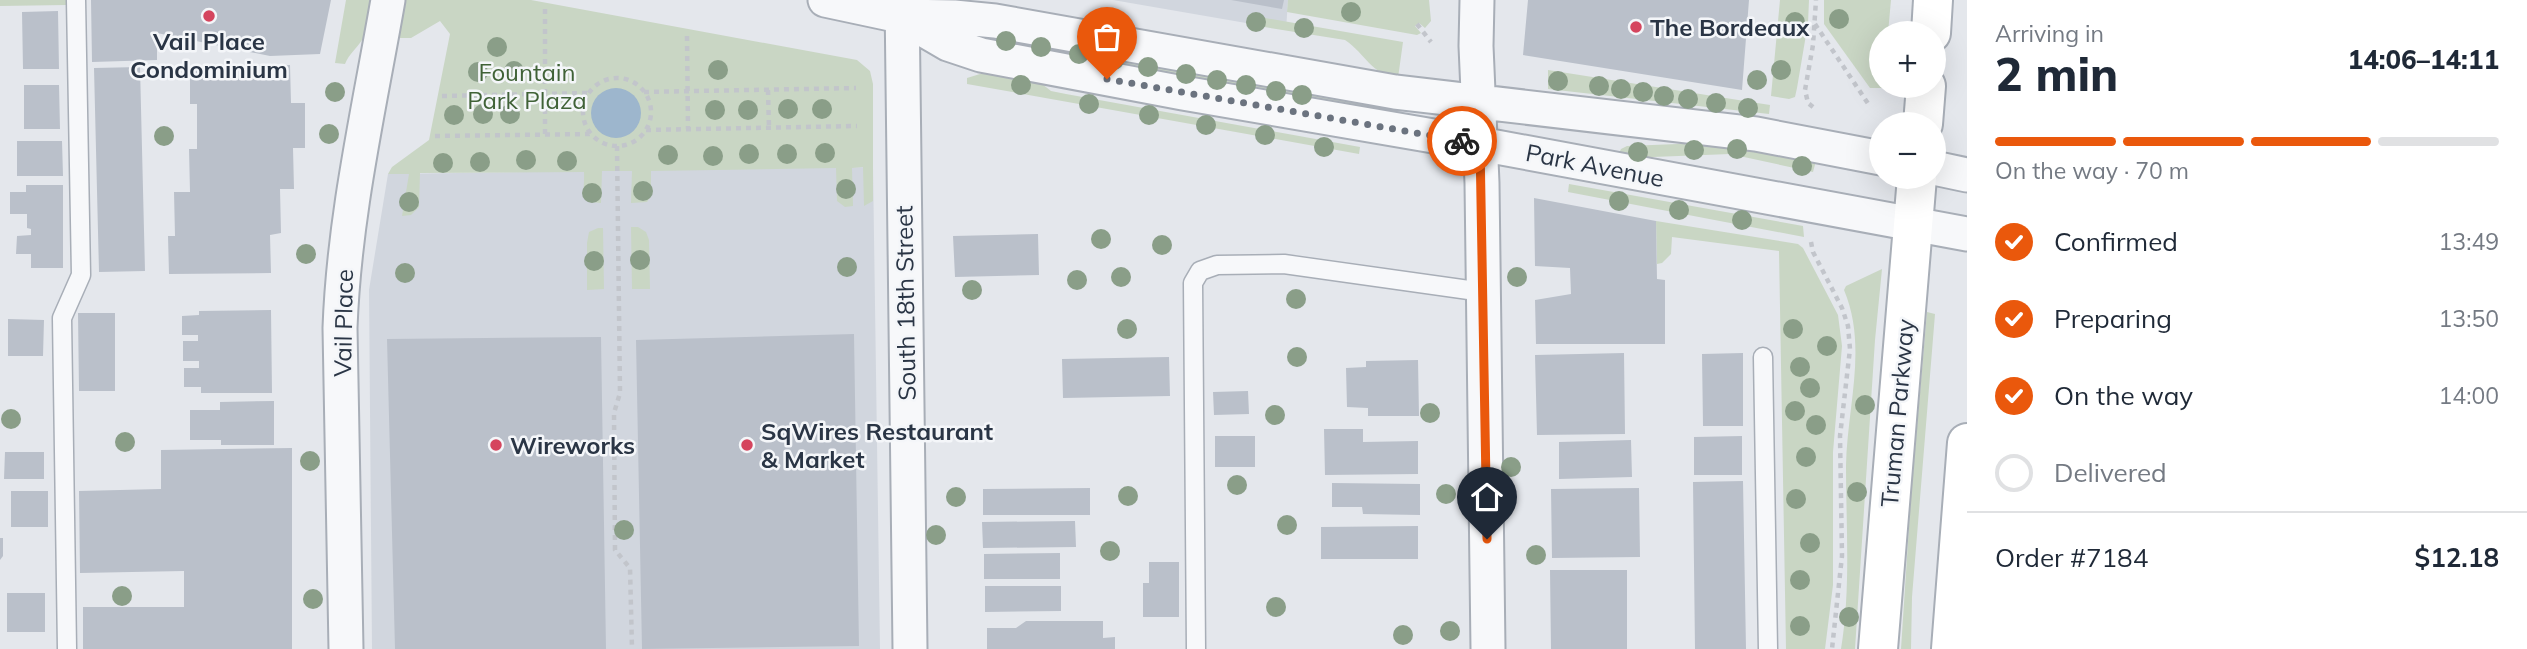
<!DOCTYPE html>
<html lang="en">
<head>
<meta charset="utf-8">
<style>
  :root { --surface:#fff; --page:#f2f2f3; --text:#1f2937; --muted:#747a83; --line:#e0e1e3; --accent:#ea580c }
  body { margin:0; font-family:Mulish,sans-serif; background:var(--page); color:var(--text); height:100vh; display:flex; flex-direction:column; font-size:26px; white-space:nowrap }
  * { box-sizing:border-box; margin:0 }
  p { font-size:23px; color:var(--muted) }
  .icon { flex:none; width:38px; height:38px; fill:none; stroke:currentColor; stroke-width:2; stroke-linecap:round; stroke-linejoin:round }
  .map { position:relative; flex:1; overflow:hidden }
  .drawer { display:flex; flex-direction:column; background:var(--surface); width:560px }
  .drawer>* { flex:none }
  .controls { position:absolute; left:1869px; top:21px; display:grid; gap:14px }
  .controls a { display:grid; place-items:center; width:77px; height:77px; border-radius:50%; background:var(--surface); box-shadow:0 7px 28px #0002; font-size:35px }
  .pin { position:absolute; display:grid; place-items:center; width:60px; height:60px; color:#fff; margin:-72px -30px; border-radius:50% 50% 50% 0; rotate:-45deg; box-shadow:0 0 7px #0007 }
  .pin .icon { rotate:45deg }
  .courier { position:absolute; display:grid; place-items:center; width:70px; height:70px; margin:-35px; border:5px solid #ea580c; border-radius:50%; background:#fff; color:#222; box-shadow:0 2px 9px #0007 }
  .summary em { font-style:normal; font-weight:800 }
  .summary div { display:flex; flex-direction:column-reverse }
  .summary { display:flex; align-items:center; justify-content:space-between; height:119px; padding:0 28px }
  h1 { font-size:46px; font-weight:800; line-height:52px }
  .bar { display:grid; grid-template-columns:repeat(4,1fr); gap:10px 7px; align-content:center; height:84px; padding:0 28px }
  .bar i { height:9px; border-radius:5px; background:var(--line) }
  .bar .active { background:var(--accent) }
  .bar p { grid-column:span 4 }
  .line { display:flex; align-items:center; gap:18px; padding:0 28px; border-top:2px solid var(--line) }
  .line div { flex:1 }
  ol { padding:0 28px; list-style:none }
  li { display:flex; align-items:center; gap:21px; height:77px }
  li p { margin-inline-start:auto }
  li .icon { padding:7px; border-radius:50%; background:var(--accent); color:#fff; stroke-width:4 }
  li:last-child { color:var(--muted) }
  li i { width:38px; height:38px; border:4px solid var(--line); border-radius:50% }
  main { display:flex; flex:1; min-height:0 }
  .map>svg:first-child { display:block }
  .built { fill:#d1d6de }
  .green { fill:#c9d6c4 }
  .water { fill:#9db6cd }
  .building { fill:#bac0ca }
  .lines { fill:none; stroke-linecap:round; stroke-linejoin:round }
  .service-casing { stroke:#a8aeb7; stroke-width:21 }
  .minor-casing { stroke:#a8aeb7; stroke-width:37 }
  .secondary-casing { stroke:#a8aeb7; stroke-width:42 }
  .path { stroke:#c2c5cb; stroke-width:4.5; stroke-dasharray:5 5; stroke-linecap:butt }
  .service { stroke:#f7f8fa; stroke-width:18 }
  .minor { stroke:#f7f8fa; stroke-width:33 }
  .secondary { stroke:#fff; stroke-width:38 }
  .tree { fill:#8a9e88 }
  .done { stroke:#6b737f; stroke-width:7; stroke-dasharray:0 12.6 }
  .route { stroke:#ea580c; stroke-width:9 }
  .poi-dot { fill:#d5455e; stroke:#f4f6f9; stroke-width:2.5 }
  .labels { text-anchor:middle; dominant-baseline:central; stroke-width:5; stroke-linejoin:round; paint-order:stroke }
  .poi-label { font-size:24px; font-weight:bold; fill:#2a3545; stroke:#f4f6f9; text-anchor:start }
  .park-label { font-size:24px; fill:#406237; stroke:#f4f6f9 }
  .street-label { font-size:24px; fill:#2a3545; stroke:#f4f6f9 }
</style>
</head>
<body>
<main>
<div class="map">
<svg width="1967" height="649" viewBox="0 0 1967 649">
  <rect width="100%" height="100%" fill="#e4e7ec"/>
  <path class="built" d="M 1113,0 L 1288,0 L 1286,30 Z
    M 873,167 L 880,649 L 372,649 L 369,290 L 388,174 Z"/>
  <path class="green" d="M 0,0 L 66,0 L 66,5 L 0,6 Z
    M 346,0 L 374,0 C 371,13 370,29 362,40 C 356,49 349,54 345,64 L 335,63 Z
    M 400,0 L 531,0 L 857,60 L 870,71 L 873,84 L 873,201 L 864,206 L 863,167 L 852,168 L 853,206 L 845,207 L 837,201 L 836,168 L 651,171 L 651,196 L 647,202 L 631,203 L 632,171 L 602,171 L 601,203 C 578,203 585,188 584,172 L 420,173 L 419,207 L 411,215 L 402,216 L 409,174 L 388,174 L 392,167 L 429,140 L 450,34 L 440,21 L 411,38 L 396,38 Z
    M 1288,0 L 1429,0 L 1431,21 L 1425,28 L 1419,23 L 1415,26 L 1421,33 L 1417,35 L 1287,12 Z
    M 1780,0 L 1809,0 L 1808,23 L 1797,88 L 1795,97 L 1789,99 L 1771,96 Z
    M 1824,0 L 1891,0 L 1888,33 L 1881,33 L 1882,88 L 1870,88 L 1824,24 Z
    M 1248,15 L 1403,42 L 1398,78 C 1369,73 1367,55 1345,40 L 1246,24 Z
    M 978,34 L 1398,108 L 1398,112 L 1367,113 L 976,38 Z
    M 1548,70 L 1770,105 L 1769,114 L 1548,89 Z
    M 999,73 L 1037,80 L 1051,91 L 1066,94 L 1360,147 L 1359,154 L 967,84 L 967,78 L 980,74 Z
    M 1728,142 L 1816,161 L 1813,172 L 1730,154 L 1627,158 L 1619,153 L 1621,149 L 1627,146 Z
    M 1569,184 L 1803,226 L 1804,237 L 1568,192 Z
    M 1656,221 L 1798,244 L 1803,248 L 1838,315 L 1842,346 L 1833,452 L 1833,585 L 1825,649 L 1786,649 L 1779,251 L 1672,237 L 1671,254 L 1662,263 L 1657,264 Z
    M 631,227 L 638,227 L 646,232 L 649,240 L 650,289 L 632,289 Z
    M 598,228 L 603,228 L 604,289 L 587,290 L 587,243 L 589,232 Z
    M 1882,269 L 1875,340 L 1855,649 L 1841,649 C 1851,588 1846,528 1846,466 C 1847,406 1868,347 1844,290 L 1846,286 Z
    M 1927,312 L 1935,314 L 1912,597 L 1911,649 L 1901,649 L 1911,496 Z"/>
  <path class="water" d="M591 113a25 25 0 1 1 50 0a25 25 0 1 1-50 0Z"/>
  <path class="building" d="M 91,0 L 331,0 L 320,54 L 270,56 L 157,33 L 157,60 L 92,62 Z
    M 1231,0 L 1284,0 L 1282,9 Z
    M 1528,0 L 1749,0 L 1742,90 L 1523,55 Z
    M 58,11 L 59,69 L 23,69 L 22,12 Z
    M 290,65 L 291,103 L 305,103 L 305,148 L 293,148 L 294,189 L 280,189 L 281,233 L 270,235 L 271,273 L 169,274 L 168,236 L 175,236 L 174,192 L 190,192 L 189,149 L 197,149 L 197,104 L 190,104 L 190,66 Z
    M 140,67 L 145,271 L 99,272 L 94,68 Z
    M 24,85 L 59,85 L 60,129 L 24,129 Z
    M 17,141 L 62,141 L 63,176 L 17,176 Z
    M 26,185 L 63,185 L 63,268 L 31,268 L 31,254 L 16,254 L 17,236 L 31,235 L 31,229 L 27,228 L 27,214 L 10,214 L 10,192 L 26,192 Z
    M 1534,198 L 1656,221 L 1657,279 L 1665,280 L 1665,344 L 1536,344 L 1535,300 L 1571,294 L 1570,268 L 1535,266 Z
    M 1038,234 L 1039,275 L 955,277 L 953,236 Z
    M 271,310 L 272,393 L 201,393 L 201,387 L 184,387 L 184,368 L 199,368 L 199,361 L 183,361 L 183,341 L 198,341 L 198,335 L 182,335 L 182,316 L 199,315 L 199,311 Z
    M 78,313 L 115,313 L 115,391 L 79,391 Z
    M 8,319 L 44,320 L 43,356 L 8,356 Z
    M 854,334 L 859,646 L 642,649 L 636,340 Z
    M 601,337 L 606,649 L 395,649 L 387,339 Z
    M 1624,353 L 1625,434 L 1537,435 L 1535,355 Z
    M 1743,353 L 1743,426 L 1703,426 L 1702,354 Z
    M 1169,357 L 1170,396 L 1063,398 L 1062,359 Z
    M 1418,360 L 1419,416 L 1368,416 L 1368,408 L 1347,407 L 1346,368 L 1366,367 L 1366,361 Z
    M 1248,391 L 1249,414 L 1214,415 L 1213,392 Z
    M 274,401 L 274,445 L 221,445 L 221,440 L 190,440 L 190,410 L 220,410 L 220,402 Z
    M 1324,429 L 1363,429 L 1363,442 L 1418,441 L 1418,474 L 1325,475 Z
    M 1215,436 L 1255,436 L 1255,467 L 1215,467 Z
    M 1742,436 L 1742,475 L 1694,475 L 1694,437 Z
    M 1631,440 L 1632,477 L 1559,479 L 1559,442 Z
    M 292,448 L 292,649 L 83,649 L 83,607 L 184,607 L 184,571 L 80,573 L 79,491 L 161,489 L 161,450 Z
    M 5,452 L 44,452 L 44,479 L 4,479 Z
    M 1743,481 L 1746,649 L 1695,649 L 1693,482 Z
    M 1332,483 L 1420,484 L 1420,515 L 1363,514 L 1362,507 L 1332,507 Z
    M 1090,488 L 1090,515 L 983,515 L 983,489 Z
    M 1639,488 L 1640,557 L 1552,558 L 1551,489 Z
    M 11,491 L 48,491 L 48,527 L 11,527 Z
    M 1075,521 L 1076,547 L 983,548 L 982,522 Z
    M 1418,526 L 1418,559 L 1321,559 L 1321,527 Z
    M 0,538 L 3,538 L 3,556 L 0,560 Z
    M 1060,553 L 1060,579 L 984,579 L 984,554 Z
    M 1149,562 L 1179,562 L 1179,617 L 1143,617 L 1143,583 L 1149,583 Z
    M 1550,570 L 1627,570 L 1627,649 L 1551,649 Z
    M 985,586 L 1061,586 L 1061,611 L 985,612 Z
    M 7,593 L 45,593 L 45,632 L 7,632 Z
    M 1026,621 L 1103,621 L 1103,638 L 1115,637 L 1115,649 L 987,649 L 987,628 L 1016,628 Z"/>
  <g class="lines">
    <g class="service-casing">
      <path id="service" d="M 1763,357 L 1768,649
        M 67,649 L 62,318 L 81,275 L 76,0
        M 1196,649 L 1193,283 L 1200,271 L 1217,265 L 1284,264 L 1483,292"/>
    </g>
    <g class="minor-casing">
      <path id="minor" d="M 825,0 L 900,16 L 954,17 L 995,21 L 1395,92 L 1756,134 L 1881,158
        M 902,0 L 910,649
        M 1477,0 L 1476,46 L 1482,183 L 1488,649
        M 900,16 L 948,44 L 981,55 L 1183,93 L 1480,144 L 1967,234
        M 1934,168 L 1967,175
        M 346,649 L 340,328 C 344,217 369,109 388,0"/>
    </g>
    <g class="secondary-casing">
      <path id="secondary" d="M 1931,33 L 1933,0
        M 1923,124 L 1926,86
        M 1878,649 L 1917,177
        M 1951,649 L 1967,443"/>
    </g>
    <path class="path" d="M 545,9 L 545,135
      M 1417,24 L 1431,42
      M 1815,24 L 1869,105
      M 687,36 L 688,129
      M583 112a34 34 0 1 1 68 0a34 34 0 1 1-68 0Z
      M 768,90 L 769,128
      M 644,92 L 856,88
      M 442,96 L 588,93
      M 1813,107 L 1808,103 L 1805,90 L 1813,45 L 1816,0
      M 646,130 L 857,126
      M 435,136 L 591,134
      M 617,146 L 620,393 L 614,413 L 615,550 L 630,568 L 632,649
      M 1811,242 L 1813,252 L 1842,308 L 1848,326 L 1850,349 L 1840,436 L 1842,556 L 1832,649"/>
    <use href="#service" class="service"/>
    <use href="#minor" class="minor"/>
    <use href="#secondary" class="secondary"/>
  </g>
  <g class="tree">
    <circle cx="1351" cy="12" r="10"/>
    <circle cx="1839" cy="19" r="10"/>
    <circle cx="1256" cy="22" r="10"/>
    <circle cx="1795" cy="22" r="10"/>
    <circle cx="1304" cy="28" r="10"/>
    <circle cx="1006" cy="41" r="10"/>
    <circle cx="497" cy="47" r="10"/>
    <circle cx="1041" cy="47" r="10"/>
    <circle cx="1079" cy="54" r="10"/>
    <circle cx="1114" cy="60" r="10"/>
    <circle cx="1148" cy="67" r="10"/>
    <circle cx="718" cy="70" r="10"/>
    <circle cx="1781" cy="70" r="10"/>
    <circle cx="514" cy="71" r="10"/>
    <circle cx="478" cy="72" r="10"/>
    <circle cx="1186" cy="74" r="10"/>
    <circle cx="1217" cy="80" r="10"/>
    <circle cx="1757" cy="80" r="10"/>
    <circle cx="1558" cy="81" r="10"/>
    <circle cx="1021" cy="85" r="10"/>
    <circle cx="1246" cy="85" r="10"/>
    <circle cx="1599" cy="86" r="10"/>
    <circle cx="1621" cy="89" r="10"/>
    <circle cx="1276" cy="91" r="10"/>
    <circle cx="335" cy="92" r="10"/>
    <circle cx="1643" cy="92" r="10"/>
    <circle cx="1302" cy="95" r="10"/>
    <circle cx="1664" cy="96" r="10"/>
    <circle cx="1688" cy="99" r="10"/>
    <circle cx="1716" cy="103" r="10"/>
    <circle cx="1089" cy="104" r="10"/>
    <circle cx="1748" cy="108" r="10"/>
    <circle cx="788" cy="109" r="10"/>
    <circle cx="822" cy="109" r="10"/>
    <circle cx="715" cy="110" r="10"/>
    <circle cx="748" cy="110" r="10"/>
    <circle cx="483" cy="114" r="10"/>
    <circle cx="510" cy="114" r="10"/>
    <circle cx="454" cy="115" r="10"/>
    <circle cx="1149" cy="115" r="10"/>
    <circle cx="1206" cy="125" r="10"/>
    <circle cx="329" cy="134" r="10"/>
    <circle cx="1265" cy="135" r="10"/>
    <circle cx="164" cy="136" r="10"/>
    <circle cx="1324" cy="147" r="10"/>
    <circle cx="1737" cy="149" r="10"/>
    <circle cx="1694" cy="150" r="10"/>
    <circle cx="1638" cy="152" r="10"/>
    <circle cx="825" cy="153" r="10"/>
    <circle cx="749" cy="154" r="10"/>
    <circle cx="787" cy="154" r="10"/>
    <circle cx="668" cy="155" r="10"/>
    <circle cx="713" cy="156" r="10"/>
    <circle cx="526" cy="160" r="10"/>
    <circle cx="567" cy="161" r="10"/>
    <circle cx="480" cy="162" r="10"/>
    <circle cx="443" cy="163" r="10"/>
    <circle cx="1802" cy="166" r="10"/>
    <circle cx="846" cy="189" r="10"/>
    <circle cx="643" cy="191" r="10"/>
    <circle cx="592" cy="193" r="10"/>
    <circle cx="1619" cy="201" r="10"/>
    <circle cx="409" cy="202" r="10"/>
    <circle cx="1679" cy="210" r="10"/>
    <circle cx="1742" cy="220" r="10"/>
    <circle cx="1101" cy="239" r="10"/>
    <circle cx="1162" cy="245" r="10"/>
    <circle cx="306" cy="254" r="10"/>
    <circle cx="640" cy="260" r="10"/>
    <circle cx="594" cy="261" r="10"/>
    <circle cx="847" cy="267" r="10"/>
    <circle cx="405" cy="273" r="10"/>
    <circle cx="1121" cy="277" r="10"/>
    <circle cx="1517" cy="277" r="10"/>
    <circle cx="1077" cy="280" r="10"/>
    <circle cx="972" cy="290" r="10"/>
    <circle cx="1296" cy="299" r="10"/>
    <circle cx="1127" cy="329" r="10"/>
    <circle cx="1793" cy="329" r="10"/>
    <circle cx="1827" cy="346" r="10"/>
    <circle cx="1297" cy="357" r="10"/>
    <circle cx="1800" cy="367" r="10"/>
    <circle cx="1810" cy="388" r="10"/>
    <circle cx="1865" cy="405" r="10"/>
    <circle cx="1795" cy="411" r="10"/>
    <circle cx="1430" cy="413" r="10"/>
    <circle cx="1275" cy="415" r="10"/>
    <circle cx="11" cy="419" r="10"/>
    <circle cx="1816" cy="425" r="10"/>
    <circle cx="125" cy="442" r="10"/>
    <circle cx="1806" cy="457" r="10"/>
    <circle cx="310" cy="461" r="10"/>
    <circle cx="1511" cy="467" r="10"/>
    <circle cx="1237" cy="485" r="10"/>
    <circle cx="1857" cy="492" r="10"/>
    <circle cx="1446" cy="494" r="10"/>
    <circle cx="1128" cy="496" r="10"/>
    <circle cx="956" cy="497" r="10"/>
    <circle cx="1796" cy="499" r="10"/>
    <circle cx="1287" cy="525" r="10"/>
    <circle cx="624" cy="530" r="10"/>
    <circle cx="936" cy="535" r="10"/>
    <circle cx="1810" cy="543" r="10"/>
    <circle cx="1110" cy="551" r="10"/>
    <circle cx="1536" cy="555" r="10"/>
    <circle cx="1800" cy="580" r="10"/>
    <circle cx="122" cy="596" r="10"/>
    <circle cx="313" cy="599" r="10"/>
    <circle cx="1276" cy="607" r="10"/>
    <circle cx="1849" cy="617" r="10"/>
    <circle cx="1800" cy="626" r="10"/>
    <circle cx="1450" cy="631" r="10"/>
    <circle cx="1403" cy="635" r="10"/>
  </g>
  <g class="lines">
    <path class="done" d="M 1107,79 L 1462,141"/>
    <path class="route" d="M 1462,141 L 1480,144 L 1487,539"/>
  </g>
  <g class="poi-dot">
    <circle cx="209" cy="16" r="7"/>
    <circle cx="1636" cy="27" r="7"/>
    <circle cx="496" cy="445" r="7"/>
    <circle cx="747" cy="445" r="7"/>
  </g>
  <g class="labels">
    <g class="poi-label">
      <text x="1650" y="27">The Bordeaux</text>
      <text x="209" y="41" text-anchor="middle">Vail Place<tspan x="209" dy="28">Condominium</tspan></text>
      <text x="761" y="431">SqWires Restaurant<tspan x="761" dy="28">&amp; Market</tspan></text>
      <text x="510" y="445">Wireworks</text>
    </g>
    <g class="park-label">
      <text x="527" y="72">Fountain<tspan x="527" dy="28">Park Plaza</tspan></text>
    </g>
    <g class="street-label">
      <text transform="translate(1595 165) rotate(11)">Park Avenue</text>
      <text transform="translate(905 303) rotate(-91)">South 18th Street</text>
      <text transform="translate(343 323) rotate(-89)">Vail Place</text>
      <text transform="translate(1897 413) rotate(-85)">Truman Parkway</text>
    </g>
  </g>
</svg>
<div class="controls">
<a>+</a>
<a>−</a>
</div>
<div class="pin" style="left:1107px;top:79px;background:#ea580c"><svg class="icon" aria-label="bag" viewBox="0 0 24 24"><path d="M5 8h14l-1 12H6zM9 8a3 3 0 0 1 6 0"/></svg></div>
<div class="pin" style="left:1487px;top:539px;background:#1f2937"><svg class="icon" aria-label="home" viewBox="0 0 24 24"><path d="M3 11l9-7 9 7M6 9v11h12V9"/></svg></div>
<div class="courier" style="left:1462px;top:141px"><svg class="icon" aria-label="bike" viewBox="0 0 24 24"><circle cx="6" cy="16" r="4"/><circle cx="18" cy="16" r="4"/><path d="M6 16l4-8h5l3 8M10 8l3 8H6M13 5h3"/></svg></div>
</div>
<section class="drawer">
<div class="summary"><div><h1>2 min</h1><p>Arriving in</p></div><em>14:06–14:11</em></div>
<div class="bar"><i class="active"></i><i class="active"></i><i class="active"></i><i></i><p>On the way · 70 m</p></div>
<ol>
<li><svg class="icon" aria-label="check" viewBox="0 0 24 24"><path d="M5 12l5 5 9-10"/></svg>Confirmed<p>13:49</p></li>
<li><svg class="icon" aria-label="check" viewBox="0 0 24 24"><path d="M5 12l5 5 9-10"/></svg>Preparing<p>13:50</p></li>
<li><svg class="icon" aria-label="check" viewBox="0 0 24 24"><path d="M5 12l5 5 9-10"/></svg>On the way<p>14:00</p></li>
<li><i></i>Delivered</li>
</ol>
<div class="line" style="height:91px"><div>Order #7184</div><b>$12.18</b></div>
</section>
</main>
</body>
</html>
